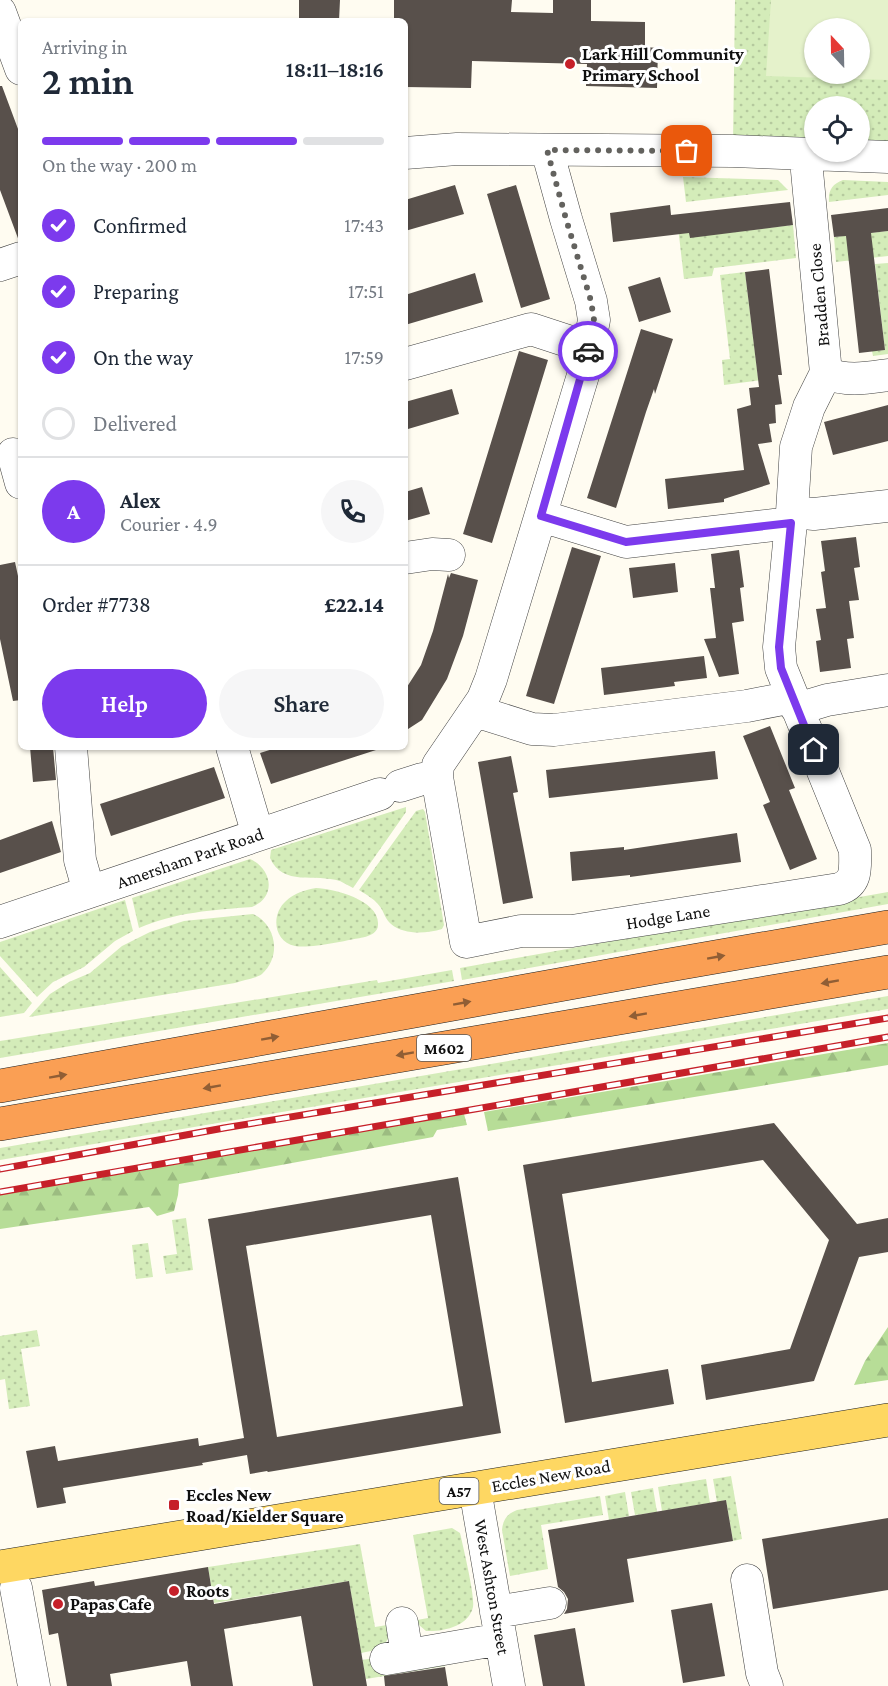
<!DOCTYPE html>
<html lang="en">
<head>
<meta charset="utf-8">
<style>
  :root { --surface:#fff; --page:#f6f6f7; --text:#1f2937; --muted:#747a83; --line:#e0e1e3; --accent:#7c3aed }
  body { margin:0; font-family:"Crimson Pro",serif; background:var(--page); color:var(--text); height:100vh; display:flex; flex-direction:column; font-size:22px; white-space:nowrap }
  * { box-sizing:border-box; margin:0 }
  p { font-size:20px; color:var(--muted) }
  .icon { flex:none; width:33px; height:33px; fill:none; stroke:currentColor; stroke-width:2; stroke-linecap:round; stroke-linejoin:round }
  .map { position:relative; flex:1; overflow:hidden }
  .panel { position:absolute; left:18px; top:18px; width:390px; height:732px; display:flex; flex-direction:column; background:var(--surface); border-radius:9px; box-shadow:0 2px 4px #0004 }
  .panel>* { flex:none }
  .needle { width:39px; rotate:338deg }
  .controls { position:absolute; left:804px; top:18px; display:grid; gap:12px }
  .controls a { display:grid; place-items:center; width:66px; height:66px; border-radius:50%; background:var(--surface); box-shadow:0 2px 4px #0004; font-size:30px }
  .pin { position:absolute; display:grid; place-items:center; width:51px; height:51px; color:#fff; margin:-26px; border-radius:12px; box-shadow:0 3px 9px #0006 }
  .courier { position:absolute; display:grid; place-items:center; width:60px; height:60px; margin:-30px; border:4px solid #7c3aed; border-radius:50%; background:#fff; color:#222; box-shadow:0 2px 8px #0007 }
  .summary em { font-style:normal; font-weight:600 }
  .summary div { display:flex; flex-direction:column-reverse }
  .summary { display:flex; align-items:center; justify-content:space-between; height:102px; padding:0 24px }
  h1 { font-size:39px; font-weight:600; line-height:45px }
  .bar { display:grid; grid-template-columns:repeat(4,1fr); gap:9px 6px; align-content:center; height:72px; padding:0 24px }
  .bar i { height:8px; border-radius:4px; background:var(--line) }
  .bar .active { background:var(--accent) }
  .bar p { grid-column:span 4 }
  .line { display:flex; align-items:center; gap:15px; padding:0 24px; border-top:2px solid var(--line) }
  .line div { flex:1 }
  .round { display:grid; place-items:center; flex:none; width:63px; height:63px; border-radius:32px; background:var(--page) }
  ol { padding:0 24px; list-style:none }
  li { display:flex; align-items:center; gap:18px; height:66px }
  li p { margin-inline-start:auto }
  li .icon { padding:6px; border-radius:50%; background:var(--accent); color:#fff; stroke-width:4 }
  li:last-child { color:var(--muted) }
  li i { width:33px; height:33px; border:3px solid var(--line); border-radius:50% }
  .button { display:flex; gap:12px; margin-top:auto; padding:12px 24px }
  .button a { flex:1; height:69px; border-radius:36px; background:var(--accent); color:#fff; font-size:24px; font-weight:600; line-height:69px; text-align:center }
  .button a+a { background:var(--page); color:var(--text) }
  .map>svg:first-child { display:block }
  .grass { fill:url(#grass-dots); fill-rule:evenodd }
  .forest { fill:url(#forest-firs) }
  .pitch { fill:#e5f2cb; fill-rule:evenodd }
  .building { fill:#58504b; fill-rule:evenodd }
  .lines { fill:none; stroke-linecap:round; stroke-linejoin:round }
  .minor-casing { stroke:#424242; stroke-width:33 }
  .major-casing { stroke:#202020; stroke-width:34 }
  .highway-casing { stroke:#202020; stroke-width:34 }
  .minor { stroke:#fff; stroke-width:32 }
  .major { stroke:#fed762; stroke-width:33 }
  .highway { stroke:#fa9f54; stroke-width:33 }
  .rail-casing { stroke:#c62029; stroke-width:7 }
  .rail { stroke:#fff; stroke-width:4.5; stroke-dasharray:14; stroke-linecap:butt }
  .oneway { fill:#905e35 }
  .done { stroke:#63625e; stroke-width:6; stroke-dasharray:0 10.8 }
  .route { stroke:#7c3aed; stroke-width:8 }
  .poi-dot { fill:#c62029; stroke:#fff; stroke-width:2 }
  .labels { text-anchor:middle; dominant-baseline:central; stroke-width:6; stroke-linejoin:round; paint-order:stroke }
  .shield { fill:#fff; stroke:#575757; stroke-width:1.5 }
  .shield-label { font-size:16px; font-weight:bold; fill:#0f0f0f }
  .poi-label { font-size:18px; font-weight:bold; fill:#0f0f0f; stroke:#fff; text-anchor:start }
  .street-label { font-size:18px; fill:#0f0f0f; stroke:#fff }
</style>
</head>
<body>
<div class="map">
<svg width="888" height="1686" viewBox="0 0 888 1686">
  <defs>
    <pattern id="grass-dots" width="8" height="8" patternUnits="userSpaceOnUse" patternTransform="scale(1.5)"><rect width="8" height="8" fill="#d4ecb9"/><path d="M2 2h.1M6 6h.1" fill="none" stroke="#b5c99e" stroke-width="1.8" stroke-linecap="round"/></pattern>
    <pattern id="forest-firs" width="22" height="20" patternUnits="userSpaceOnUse" patternTransform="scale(1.5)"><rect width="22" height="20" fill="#b7dd97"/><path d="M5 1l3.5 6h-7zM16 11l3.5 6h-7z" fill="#9cbc81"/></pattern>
  </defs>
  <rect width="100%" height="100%" fill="#fffcf1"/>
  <path class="grass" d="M 735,0 L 888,0 L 888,146 L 860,145 L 860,106 L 814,106 L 814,144 L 733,142 ZM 814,28 L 860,28 L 860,74 L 814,74 Z
    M 683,177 L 778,180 L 788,190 L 686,202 Z
    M 843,180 L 888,182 L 888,195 L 829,202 C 828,191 832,184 843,180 Z
    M 793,225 L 796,258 L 714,268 L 712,276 L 684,279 L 678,227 L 689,226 L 690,237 Z
    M 888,231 L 888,256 L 836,262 L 834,237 Z
    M 888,263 L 888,354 L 873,356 L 872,351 L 885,350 L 875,264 Z
    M 745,272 L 758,377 L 770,379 L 724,385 L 722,360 L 730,359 L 720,275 Z
    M 406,807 L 406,812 L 353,888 C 349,886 344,883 340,881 C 315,873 283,887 270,858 L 271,850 Z
    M 423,809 L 425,812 L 444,925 L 442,929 C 426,934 404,935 391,924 C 386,920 384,913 381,908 C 376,900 367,895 359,890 L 416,811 Z
    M 250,859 C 272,869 277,897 252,907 C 214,910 175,912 139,928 L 132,898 Z
    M 316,888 C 334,889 380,900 378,925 C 378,932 371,935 365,937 C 349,940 309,949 295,946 C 273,941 271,914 286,901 C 294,893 305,890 316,888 Z
    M 888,892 L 888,904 L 462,980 L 460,968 Z
    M 125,900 L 133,931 L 115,941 L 84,967 L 53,982 L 37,997 L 0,956 L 0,942 Z
    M 253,914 C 276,924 282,956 262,974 C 255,979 243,980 235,983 L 29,1017 L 50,994 L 69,982 L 90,973 L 122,946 L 150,932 L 184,921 Z
    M 0,967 L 32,1003 L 24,1013 L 0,1017 Z
    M 452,970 L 454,981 L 0,1058 L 0,1041 L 377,980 L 378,983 Z
    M 888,996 L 888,1009 L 0,1160 L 0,1148 Z
    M 186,1218 L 193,1270 L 166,1274 L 163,1256 L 177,1254 L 172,1220 Z
    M 148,1243 L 153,1277 L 136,1279 L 132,1245 Z
    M 37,1330 L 40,1346 L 21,1349 L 30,1406 L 9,1409 L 5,1379 L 0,1380 L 0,1336 Z
    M 731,1476 L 742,1539 L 733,1541 L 726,1500 L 717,1502 L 713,1479 Z
    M 706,1479 L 710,1503 L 662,1511 L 658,1487 Z
    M 653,1488 L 657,1512 L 635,1515 L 631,1492 Z
    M 625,1492 L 629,1516 L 609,1520 L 605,1496 Z
    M 600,1496 L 603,1515 L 541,1525 L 548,1569 L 510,1576 L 502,1530 C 503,1519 507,1514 517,1510 Z
    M 452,1528 L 460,1533 L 461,1537 C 464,1551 475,1596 473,1607 C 469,1626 443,1632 426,1631 L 419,1625 L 417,1620 L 428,1618 L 413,1535 Z
    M 360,1544 L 375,1627 L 393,1624 C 387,1646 383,1649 361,1653 L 349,1581 L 214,1603 L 208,1567 Z
    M 381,1657 L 444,1659 L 445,1666 L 366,1679 L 362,1660 Z"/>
  <path class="forest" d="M 888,1043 L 888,1065 L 488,1131 L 484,1112 Z
    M 464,1114 L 467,1125 L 437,1130 L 433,1137 L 179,1184 L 178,1195 L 174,1211 L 157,1216 L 149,1207 L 0,1229 L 0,1194 Z
    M 888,1327 L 888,1380 L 854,1385 L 865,1361 Z"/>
  <path class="pitch" d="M 771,0 L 888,0 L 888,80 L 766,76 ZM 814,28 L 860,28 L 860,74 L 814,74 Z"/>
  <path class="building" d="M 299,0 L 340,0 L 339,21 L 299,21 Z
    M 394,0 L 512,0 L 511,12 L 553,13 L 553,0 L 591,0 L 591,21 L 645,22 L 645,47 L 658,48 L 657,88 L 586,86 L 587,64 L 472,61 L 471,88 L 405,87 L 405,21 L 394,21 Z
    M 0,86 L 2,86 L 21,137 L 21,241 L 19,241 L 0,190 Z
    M 455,185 L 464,214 L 405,231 L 405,200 Z
    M 516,185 L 550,299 L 521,308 L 487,194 Z
    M 790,202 L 793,225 L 690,238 L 689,233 L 613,242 L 610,213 L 670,205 L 671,215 Z
    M 888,208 L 888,231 L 871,233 L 885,350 L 859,353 L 846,236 L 834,237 L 831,215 Z
    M 769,269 L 782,375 L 778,375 L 782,404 L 775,405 L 776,423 L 769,424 L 772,442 L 758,444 L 770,484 L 724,499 L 724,502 L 668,509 L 665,479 L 744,470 L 737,409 L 751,405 L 749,388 L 759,387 L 745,272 Z
    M 475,273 L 483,302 L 405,325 L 405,295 Z
    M 660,277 L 671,312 L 639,322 L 628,287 Z
    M 641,329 L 673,339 L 655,394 L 654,389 L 646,412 L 616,508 L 587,498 Z
    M 519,351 L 548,360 L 492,543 L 463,534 Z
    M 452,389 L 459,414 L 408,429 L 405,418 L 405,402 Z
    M 888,405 L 888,441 L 833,455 L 824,422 Z
    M 422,487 L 430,514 L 405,521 L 405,492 Z
    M 856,537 L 860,567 L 854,568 L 859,600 L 849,601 L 854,638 L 847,639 L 851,668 L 820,672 L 816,641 L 821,640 L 816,609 L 826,608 L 821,572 L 825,571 L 821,541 Z
    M 572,547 L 601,556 L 554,704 L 526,696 Z
    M 739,550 L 744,587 L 740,588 L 744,621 L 732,623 L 739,674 L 719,677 L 704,639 L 716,638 L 710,588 L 715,588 L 711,554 Z
    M 15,562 L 21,590 L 21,700 L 13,701 L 0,639 L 0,565 Z
    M 675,563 L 678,592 L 633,598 L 629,568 Z
    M 451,573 L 478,580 L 463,636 L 447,679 L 422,720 L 405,731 L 405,690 L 421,665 L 433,631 L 448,574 L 449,578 Z
    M 704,656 L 707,678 L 674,682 L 675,686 L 604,695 L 601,668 Z
    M 770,726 L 795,788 L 789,790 L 817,859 L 790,870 L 763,805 L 770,802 L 743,736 Z
    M 30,747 L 53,747 L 56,780 L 33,782 Z
    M 279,747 L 375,747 L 376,750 L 271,784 L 260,753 Z
    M 715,751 L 718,779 L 549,798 L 546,770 Z
    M 511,756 L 518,792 L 513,793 L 533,898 L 503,904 L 478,762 Z
    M 214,767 L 225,798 L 111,836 L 100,804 Z
    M 52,821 L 61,852 L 0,873 L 0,840 Z
    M 737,833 L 741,862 L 630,877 L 630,875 L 572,881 L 570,852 L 624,847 L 624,850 Z
    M 774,1123 L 857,1224 L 888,1218 L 888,1252 L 859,1257 L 814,1381 L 706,1400 L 701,1365 L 790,1349 L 829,1240 L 763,1160 L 562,1194 L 592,1382 L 668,1369 L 674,1404 L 565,1423 L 523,1165 Z
    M 458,1177 L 501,1433 L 268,1472 L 267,1471 L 250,1474 L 247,1455 L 202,1463 L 203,1465 L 63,1488 L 66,1503 L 37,1508 L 26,1451 L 55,1446 L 58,1461 L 198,1438 L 199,1446 L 244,1438 L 208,1219 ZM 431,1215 L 463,1406 L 277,1437 L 246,1246 Z
    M 726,1500 L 733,1541 L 627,1559 L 634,1602 L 564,1614 L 567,1609 L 568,1599 L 564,1592 L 558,1587 L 548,1530 Z
    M 888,1518 L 888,1590 L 773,1609 L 762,1539 Z
    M 208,1567 L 214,1604 L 349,1581 L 367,1686 L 313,1686 L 301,1616 L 224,1629 L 233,1686 L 191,1686 L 187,1661 L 110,1674 L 112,1686 L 67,1686 L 58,1633 L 49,1635 L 42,1590 L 94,1581 L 95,1586 Z
    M 712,1603 L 725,1676 L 683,1683 L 671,1610 Z
    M 575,1628 L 585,1686 L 543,1686 L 534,1635 Z
    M 445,1667 L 448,1686 L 385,1686 L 384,1676 Z"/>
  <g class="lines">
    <g class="minor-casing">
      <path id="minor" d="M 0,12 L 21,69
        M 547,150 L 566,219 L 591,301 L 594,320 L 584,372 L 491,679 L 483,699 L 438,765 L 437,777 L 466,942 L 521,931 L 572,931 L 839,889 C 858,883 855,867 855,850 L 781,668 L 779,647 L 792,512 L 796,447 L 809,407 L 826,373
        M 405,153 L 457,149 L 733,151 L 888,157
        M 807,155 L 807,171 L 826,373 C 846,382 867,378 888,375
        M 0,265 L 21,258
        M 405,364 L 531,329 L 589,348
        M 13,454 L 21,483
        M 792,512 L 814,514 L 888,506
        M 541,516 L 626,542 L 791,523
        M 405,558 L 432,554 L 449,555
        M 797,709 L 827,700 L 888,690
        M 475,711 L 532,729 L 554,730 L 747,706 L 793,697
        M 71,747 L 80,860 L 89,892
        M 232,747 L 258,835
        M 400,786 L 422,779 L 437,777
        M 0,922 L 380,794
        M 475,1489 L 509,1686
        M 747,1580 L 762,1673 L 767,1686
        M 16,1588 L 34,1686
        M 496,1612 L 550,1603
        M 402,1623 L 407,1655
        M 386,1659 L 501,1639"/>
    </g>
    <g class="major-casing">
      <path id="major" d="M 0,1567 L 888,1420"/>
    </g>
    <g class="highway-casing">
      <path id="highway" d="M 0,1086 L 658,967 L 888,927
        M 0,1124 L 888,972"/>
    </g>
    <use href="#minor" class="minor"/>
    <use href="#major" class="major"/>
    <use href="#highway" class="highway"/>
    <g class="rail-casing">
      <path id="rail" d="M 0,1169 L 224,1128 L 888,1018
        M 0,1192 L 888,1037"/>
    </g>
    <use href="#rail" class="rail"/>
  </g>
  <defs><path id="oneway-solid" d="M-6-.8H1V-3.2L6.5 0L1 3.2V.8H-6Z" transform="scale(1.5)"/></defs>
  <g class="oneway">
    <use href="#oneway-solid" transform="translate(716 957) rotate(-10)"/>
    <use href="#oneway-solid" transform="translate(830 982) rotate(170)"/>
    <use href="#oneway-solid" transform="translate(462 1003) rotate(-10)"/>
    <use href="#oneway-solid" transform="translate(638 1015) rotate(170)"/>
    <use href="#oneway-solid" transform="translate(270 1038) rotate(-10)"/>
    <use href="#oneway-solid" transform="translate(405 1054) rotate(170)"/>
    <use href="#oneway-solid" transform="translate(58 1076) rotate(-10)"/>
    <use href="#oneway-solid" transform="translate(212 1087) rotate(170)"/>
  </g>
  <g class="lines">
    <path class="done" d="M 588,351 L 594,320 L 591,301 L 566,219 L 547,150 L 687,151"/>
    <path class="route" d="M 588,351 L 541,516 L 626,542 L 791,523 L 779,647 L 781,668 L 814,750"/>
  </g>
  <g class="poi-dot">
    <circle cx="570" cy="64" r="6"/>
    <rect x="168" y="1499" width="12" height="12" rx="3"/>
    <circle cx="174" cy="1591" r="6"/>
    <circle cx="58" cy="1604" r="6"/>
  </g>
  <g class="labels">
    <g class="shield">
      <rect x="417" y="1035" width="54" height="26" rx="4.5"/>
      <rect x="439.5" y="1478" width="39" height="26" rx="4.5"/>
    </g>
    <g class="shield-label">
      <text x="444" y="1048">M602</text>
      <text x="459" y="1491">A57</text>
    </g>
    <g class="poi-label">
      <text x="582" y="54">Lark Hill Community<tspan x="582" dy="21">Primary School</tspan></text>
      <text x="186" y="1495">Eccles New<tspan x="186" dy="21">Road/Kielder Square</tspan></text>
      <text x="186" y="1591">Roots</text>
      <text x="70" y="1604">Papas Cafe</text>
    </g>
    <g class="street-label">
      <text transform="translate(819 295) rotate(-95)">Bradden Close</text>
      <text transform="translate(190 858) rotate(-19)">Amersham Park Road</text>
      <text transform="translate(668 917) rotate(-9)">Hodge Lane</text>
      <text transform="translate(551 1476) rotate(-10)">Eccles New Road</text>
      <text transform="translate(492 1587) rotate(80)">West Ashton Street</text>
    </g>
  </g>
</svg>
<div class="controls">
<a><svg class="needle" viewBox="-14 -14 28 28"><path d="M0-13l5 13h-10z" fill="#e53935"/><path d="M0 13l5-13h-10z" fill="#747a83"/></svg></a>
<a><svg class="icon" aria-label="locate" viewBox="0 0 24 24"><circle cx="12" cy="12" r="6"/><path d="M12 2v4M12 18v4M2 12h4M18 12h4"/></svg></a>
</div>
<div class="pin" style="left:687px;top:151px;background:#ea580c"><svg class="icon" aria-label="bag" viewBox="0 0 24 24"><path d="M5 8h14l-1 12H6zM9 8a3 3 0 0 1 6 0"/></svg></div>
<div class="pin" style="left:814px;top:750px;background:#1f2937"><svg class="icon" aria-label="home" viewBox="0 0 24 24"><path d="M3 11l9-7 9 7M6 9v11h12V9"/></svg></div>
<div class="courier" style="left:588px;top:351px"><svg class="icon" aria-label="car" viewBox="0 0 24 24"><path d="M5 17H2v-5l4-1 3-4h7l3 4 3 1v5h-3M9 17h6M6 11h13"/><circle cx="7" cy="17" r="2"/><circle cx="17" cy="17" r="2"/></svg></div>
<section class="panel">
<div class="summary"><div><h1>2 min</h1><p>Arriving in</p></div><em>18:11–18:16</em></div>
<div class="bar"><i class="active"></i><i class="active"></i><i class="active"></i><i></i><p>On the way · 200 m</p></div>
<ol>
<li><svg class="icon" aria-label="check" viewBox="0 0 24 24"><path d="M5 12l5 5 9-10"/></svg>Confirmed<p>17:43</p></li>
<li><svg class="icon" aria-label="check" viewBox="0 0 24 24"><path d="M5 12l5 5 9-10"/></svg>Preparing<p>17:51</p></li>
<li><svg class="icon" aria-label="check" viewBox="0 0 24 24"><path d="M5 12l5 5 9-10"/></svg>On the way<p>17:59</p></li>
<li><i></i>Delivered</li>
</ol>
<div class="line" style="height:108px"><b class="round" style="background:var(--accent);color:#fff">A</b><div><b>Alex</b><p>Courier · 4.9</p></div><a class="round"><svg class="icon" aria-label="phone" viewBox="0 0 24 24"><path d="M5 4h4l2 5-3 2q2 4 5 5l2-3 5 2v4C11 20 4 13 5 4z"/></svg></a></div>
<div class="line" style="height:78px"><div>Order #7738</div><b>£22.14</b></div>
<div class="button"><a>Help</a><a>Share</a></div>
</section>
</div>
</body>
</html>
